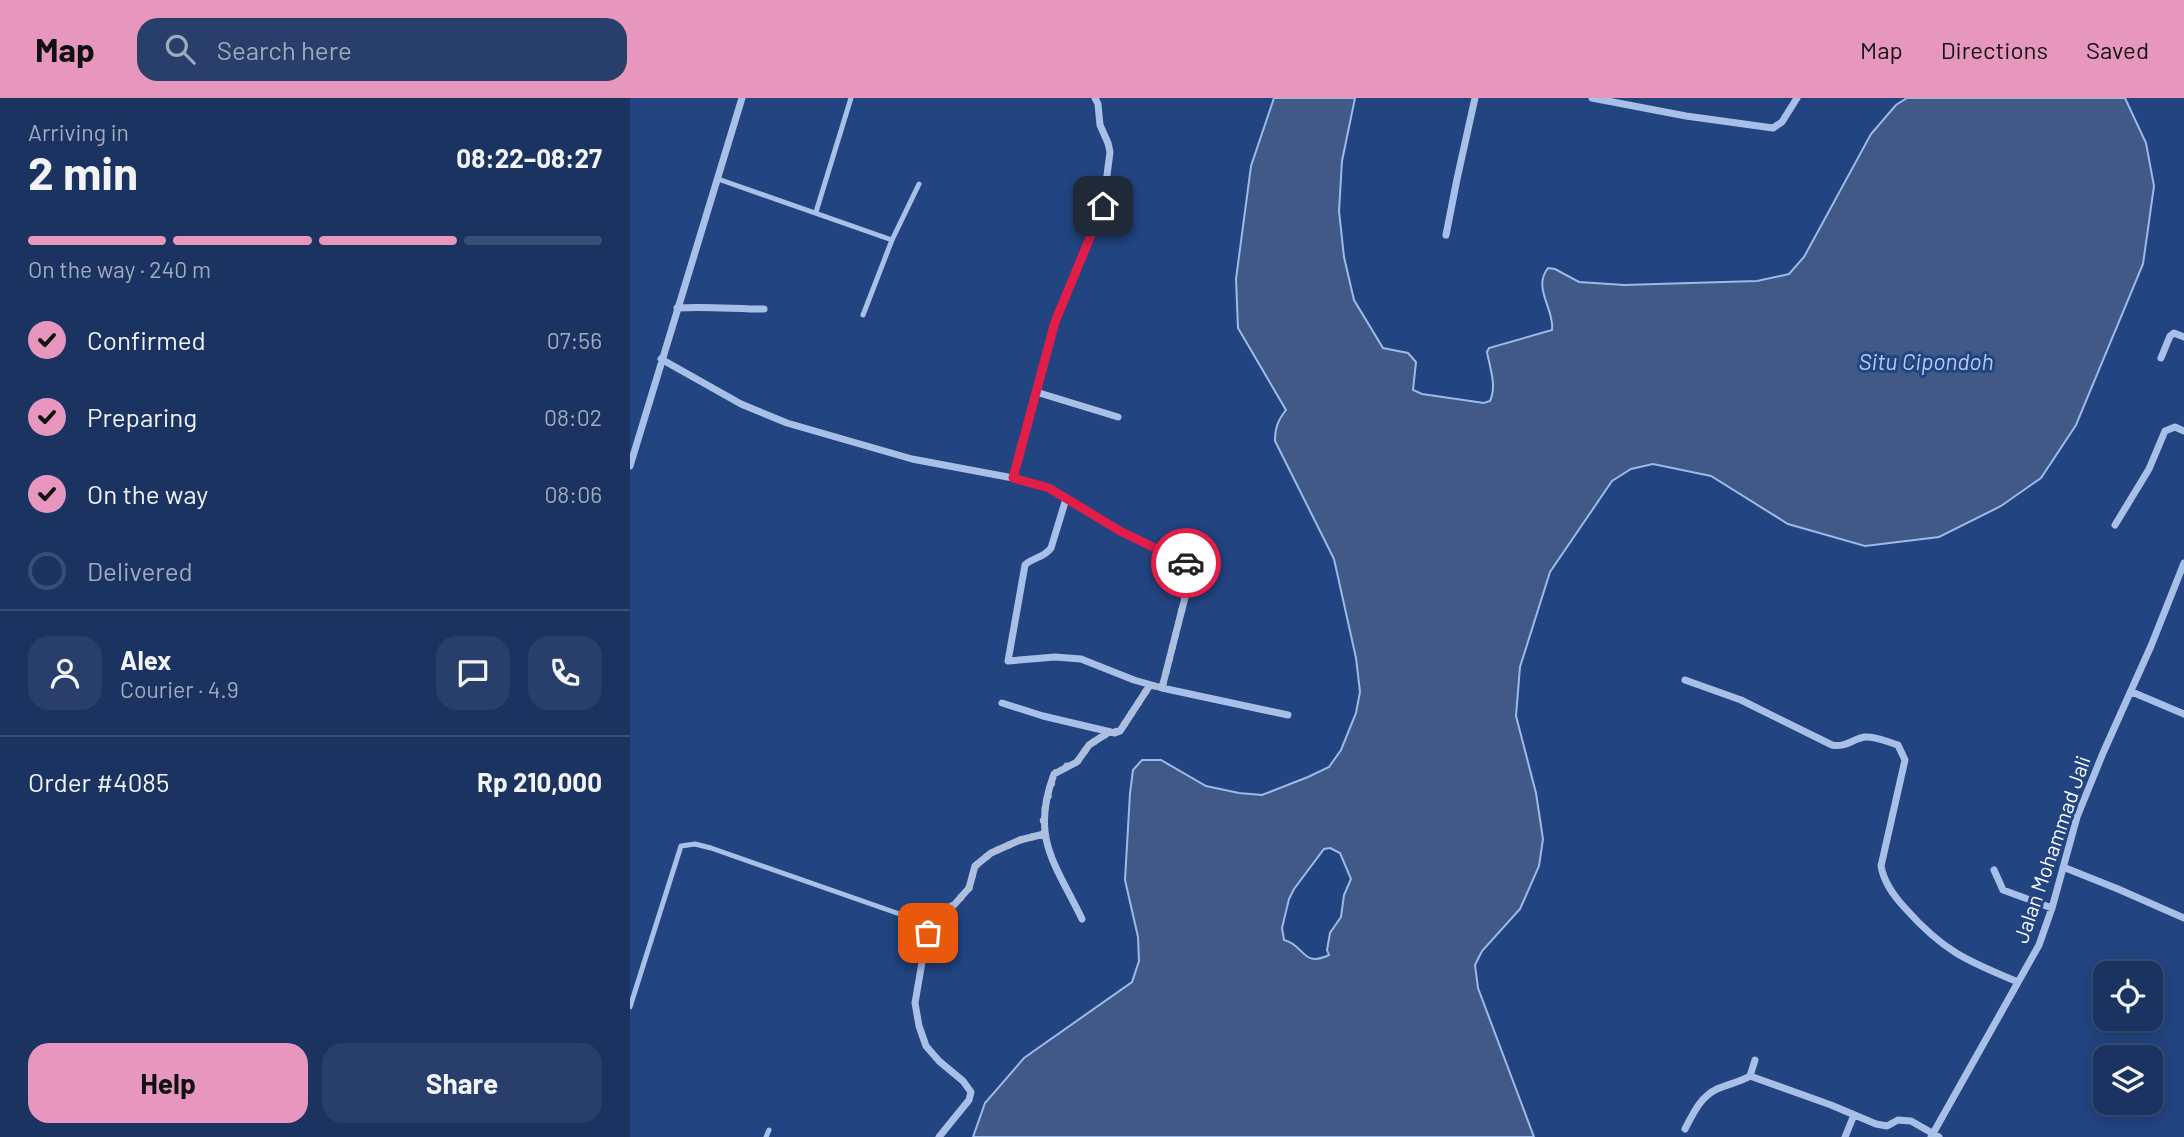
<!DOCTYPE html>
<html lang="en">
<head>
<meta charset="utf-8">
<style>
  :root { --surface:#1a3361; --page:#273f6a; --text:#f1f3f6; --muted:#9faabd; --line:#384e76; --accent:#e797bd }
  body { margin:0; font-family:Barlow,sans-serif; background:var(--page); color:var(--text); height:100vh; display:flex; flex-direction:column; font-size:26px; white-space:nowrap }
  * { box-sizing:border-box; margin:0 }
  p { font-size:23px; color:var(--muted) }
  .icon { flex:none; width:38px; height:38px; fill:none; stroke:currentColor; stroke-width:2; stroke-linecap:round; stroke-linejoin:round }
  .map { position:relative; flex:1; overflow:hidden }
  .details { display:flex; flex-direction:column; background:var(--surface); width:630px }
  .details>* { flex:none }
  .controls { position:absolute; left:1463px; top:863px; display:grid; gap:14px }
  .controls a { display:grid; place-items:center; width:70px; height:70px; border-radius:14px; background:var(--surface); box-shadow:0 4px 18px #0003,0 0 0 2px var(--line); font-size:35px }
  .pin { position:absolute; display:grid; place-items:center; width:60px; height:60px; color:#fff; margin:-30px; border-radius:14px; box-shadow:0 4px 10px #0006 }
  .courier { position:absolute; display:grid; place-items:center; width:70px; height:70px; margin:-35px; border:5px solid #e11d48; border-radius:50%; background:#fff; color:#222; box-shadow:0 2px 9px #0007 }
  .summary em { font-style:normal; font-weight:700 }
  .summary div { display:flex; flex-direction:column-reverse }
  .summary { display:flex; align-items:center; justify-content:space-between; height:119px; padding:0 28px }
  h1 { font-size:46px; font-weight:700; line-height:52px }
  .bar { display:grid; grid-template-columns:repeat(4,1fr); gap:10px 7px; align-content:center; height:84px; padding:0 28px }
  .bar i { height:9px; border-radius:5px; background:var(--line) }
  .bar .current { background:var(--accent) }
  .bar p { grid-column:span 4 }
  .line { display:flex; align-items:center; gap:18px; padding:0 28px; border-top:2px solid var(--line) }
  .line div { flex:1 }
  .round { display:grid; place-items:center; flex:none; width:74px; height:74px; border-radius:21px; background:var(--page) }
  ol { padding:0 28px; list-style:none }
  li { display:flex; align-items:center; gap:21px; height:77px }
  li p { margin-inline-start:auto }
  li .icon { padding:7px; border-radius:50%; background:var(--accent); color:#111; stroke-width:4 }
  li:last-child { color:var(--muted) }
  li i { width:38px; height:38px; border:4px solid var(--line); border-radius:50% }
  .primary-button { display:flex; gap:14px; margin-top:auto; padding:14px 28px }
  .primary-button a { flex:1; height:80px; border-radius:21px; background:var(--accent); color:#111; font-size:28px; font-weight:700; line-height:80px; text-align:center }
  .primary-button a+a { background:var(--page); color:var(--text) }
  header { display:flex; align-items:center; gap:42px; box-sizing:border-box; height:98px; padding:0 35px; background:var(--accent); color:#111 }
  header strong { font-size:33px }
  nav { display:flex; gap:38px; margin-inline-start:auto; font-size:24px }
  .search { width:490px; height:63px; background:var(--page); display:flex; align-items:center; gap:18px; box-sizing:border-box; padding:0 24px; border-radius:21px; color:var(--muted); font-size:26px }
  main { display:flex; flex:1; min-height:0 }
  .map>svg:first-child { display:block }
  .water { fill:#405986; stroke:#9cbae8; stroke-width:2; fill-rule:evenodd }
  .lines { fill:none; stroke-linecap:round; stroke-linejoin:round }
  .lane { stroke:#a8c0e7; stroke-width:5 }
  .street { stroke:#a8c0e7; stroke-width:7 }
  .done { stroke:#b2bed3; stroke-width:7; stroke-dasharray:0 12.6 }
  .route { stroke:#e11d48; stroke-width:9 }
  .labels { text-anchor:middle; dominant-baseline:central; stroke-width:6; stroke-linejoin:round; paint-order:stroke }
  .street-label { font-size:21px; fill:#fff; stroke:#224481 }
  .water-label { font-size:23px; font-style:italic; fill:#b4caef; stroke:#224481 }
</style>
</head>
<body>
<header>
<strong>Map</strong>
<div class="search"><svg class="icon" aria-label="search" viewBox="0 0 24 24"><circle cx="10" cy="10" r="6"/><path d="M15 15l6 6"/></svg>Search here</div>
<nav><a>Map</a><a>Directions</a><a>Saved</a></nav>
</header>
<main>
<section class="details">
<div class="summary"><div><h1>2 min</h1><p>Arriving in</p></div><em>08:22–08:27</em></div>
<div class="bar"><i class="current"></i><i class="current"></i><i class="current"></i><i></i><p>On the way · 240 m</p></div>
<ol>
<li><svg class="icon" aria-label="check" viewBox="0 0 24 24"><path d="M5 12l5 5 9-10"/></svg>Confirmed<p>07:56</p></li>
<li><svg class="icon" aria-label="check" viewBox="0 0 24 24"><path d="M5 12l5 5 9-10"/></svg>Preparing<p>08:02</p></li>
<li><svg class="icon" aria-label="check" viewBox="0 0 24 24"><path d="M5 12l5 5 9-10"/></svg>On the way<p>08:06</p></li>
<li><i></i>Delivered</li>
</ol>
<div class="line" style="height:126px"><a class="round"><svg class="icon" aria-label="person" viewBox="0 0 24 24"><circle cx="12" cy="8" r="4"/><path d="M4 21q1-7 8-7t8 7"/></svg></a><div><b>Alex</b><p>Courier · 4.9</p></div><a class="round"><svg class="icon" aria-label="chat" viewBox="0 0 24 24"><path d="M4 5h16v11H9l-5 4z"/></svg></a><a class="round"><svg class="icon" aria-label="phone" viewBox="0 0 24 24"><path d="M5 4h4l2 5-3 2q2 4 5 5l2-3 5 2v4C11 20 4 13 5 4z"/></svg></a></div>
<div class="line" style="height:91px"><div>Order #4085</div><b>Rp 210,000</b></div>
<div class="primary-button"><a>Help</a><a>Share</a></div>
</section>
<div class="map">
<svg width="1554" height="1039" viewBox="0 0 1554 1039">
  <rect width="100%" height="100%" fill="#224481"/>
  <path class="water" d="M 644,0 L 725,0 L 712,63 L 709,113 L 714,159 L 724,202 L 753,250 L 778,255 L 786,264 L 783,292 L 792,296 L 854,305 L 860,303 C 867,288 860,270 857,254 L 859,250 L 922,232 C 925,212 902,190 918,170 L 925,171 L 949,184 L 994,187 L 1127,183 L 1159,176 L 1174,159 L 1241,36 L 1266,7 L 1277,0 L 1495,0 L 1516,45 L 1524,88 L 1513,166 L 1446,327 L 1411,380 L 1371,408 L 1309,439 L 1235,448 L 1158,426 L 1081,378 L 1023,366 L 1001,371 L 982,383 L 920,474 L 890,569 L 886,618 L 906,695 L 913,741 L 909,768 L 890,811 L 852,853 L 845,867 L 848,890 L 904,1039 L 343,1039 L 355,1005 L 394,960 L 502,884 L 509,863 L 508,839 L 495,782 L 500,695 L 503,672 L 512,662 L 531,662 L 576,688 L 609,695 L 632,697 L 678,679 L 699,669 L 711,652 L 726,615 L 730,594 L 726,560 L 704,461 L 645,343 C 645,330 648,322 656,312 L 608,230 L 606,181 L 621,68 ZM 700,750 L 710,755 L 721,781 L 714,797 L 711,819 L 700,835 L 697,852 L 699,857 C 672,870 675,847 654,842 L 652,830 L 659,801 L 664,791 L 694,751 Z"/>
  <g class="lines">
    <path class="lane" d="M 88,81 L 262,142 L 233,217
      M 186,114 L 221,0
      M 262,142 L 289,86
      M 0,909 L 51,748 L 65,746 L 81,750 L 284,821
      M 136,1039 L 139,1032"/>
    <path class="street" d="M 962,0 L 1056,18 L 1143,30 L 1152,24 L 1167,0
      M 816,137 L 827,81 L 845,0
      M 47,210 C 76,208 105,211 134,211
      M 1531,260 L 1540,238 L 1544,235 L 1554,239
      M 31,261 L 111,306 L 157,325 L 282,361 L 383,380 L 419,390 L 490,433 L 563,468 L 532,590 L 658,617
      M 406,294 L 488,319
      M 0,368 L 112,0
      M 383,380 L 425,224 L 473,108 L 480,54 L 478,45 L 470,27 L 468,6 L 465,0
      M 436,401 L 421,450 C 414,460 403,459 395,467 L 378,563 L 425,559 L 451,561 L 504,582 L 532,590
      M 1485,427 L 1519,371 L 1535,333 L 1545,329 L 1554,333
      M 1055,582 L 1111,602 L 1202,647 C 1216,650 1222,641 1235,639 C 1246,638 1257,644 1268,647 L 1275,662 L 1251,768 C 1254,785 1264,798 1275,810 C 1313,853 1337,863 1388,884
      M 1502,594 L 1554,616
      M 372,605 L 413,618 L 485,635 L 490,633 L 520,587
      M 1433,769 L 1488,791 L 1554,820
      M 1364,772 L 1373,792 L 1422,810
      M 452,821 C 425,765 400,740 424,676 L 447,664 L 459,647 L 479,634
      M 1125,962 L 1120,978 L 1201,1007 L 1246,1026 L 1257,1028 L 1268,1022 L 1281,1023 L 1309,1039
      M 1055,1031 C 1063,1016 1070,999 1087,991 C 1098,986 1110,984 1120,978
      M 309,1039 L 339,1002 L 341,994 L 333,983 L 309,963 L 296,948 L 289,928 L 285,905 L 297,835 L 308,815 L 324,807 L 339,790 L 345,768 L 361,755 L 390,742 L 414,736
      M 1215,1039 L 1224,1017
      M 1301,1039 L 1409,847 L 1422,810 L 1447,719 L 1473,655 L 1521,548 L 1554,465"/>
  </g>
  <g class="lines">
    <path class="done" d="M 298,835 L 308,815 L 324,807 L 339,790 L 345,768 L 361,755 L 390,742 L 414,736 L 413,718 L 424,676 L 432,670 L 447,664 L 459,647 L 479,634 L 490,633 L 520,587 L 532,590 L 563,468 L 556,465"/>
    <path class="route" d="M 473,108 L 425,224 L 383,380 L 419,390 L 490,433 L 556,465"/>
  </g>
  <g class="labels">
    <g class="street-label">
      <text transform="translate(1421 751) rotate(-71)">Jalan Mohammad Jali</text>
    </g>
    <g class="water-label">
      <text x="1296" y="263">Situ Cipondoh</text>
    </g>
  </g>
</svg>
<div class="controls">
<a><svg class="icon" aria-label="locate" viewBox="0 0 24 24"><circle cx="12" cy="12" r="6"/><path d="M12 2v4M12 18v4M2 12h4M18 12h4"/></svg></a>
<a><svg class="icon" aria-label="layers" viewBox="0 0 24 24"><path d="M12 4l9 5-9 5-9-5zM3 14l9 5 9-5"/></svg></a>
</div>
<div class="pin" style="left:298px;top:835px;background:#ea580c"><svg class="icon" aria-label="bag" viewBox="0 0 24 24"><path d="M5 8h14l-1 12H6zM9 8a3 3 0 0 1 6 0"/></svg></div>
<div class="pin" style="left:473px;top:108px;background:#1f2937"><svg class="icon" aria-label="home" viewBox="0 0 24 24"><path d="M3 11l9-7 9 7M6 9v11h12V9"/></svg></div>
<div class="courier" style="left:556px;top:465px"><svg class="icon" aria-label="car" viewBox="0 0 24 24"><path d="M5 17H2v-5l4-1 3-4h7l3 4 3 1v5h-3M9 17h6M6 11h13"/><circle cx="7" cy="17" r="2"/><circle cx="17" cy="17" r="2"/></svg></div>
</div>
</main>
</body>
</html>
